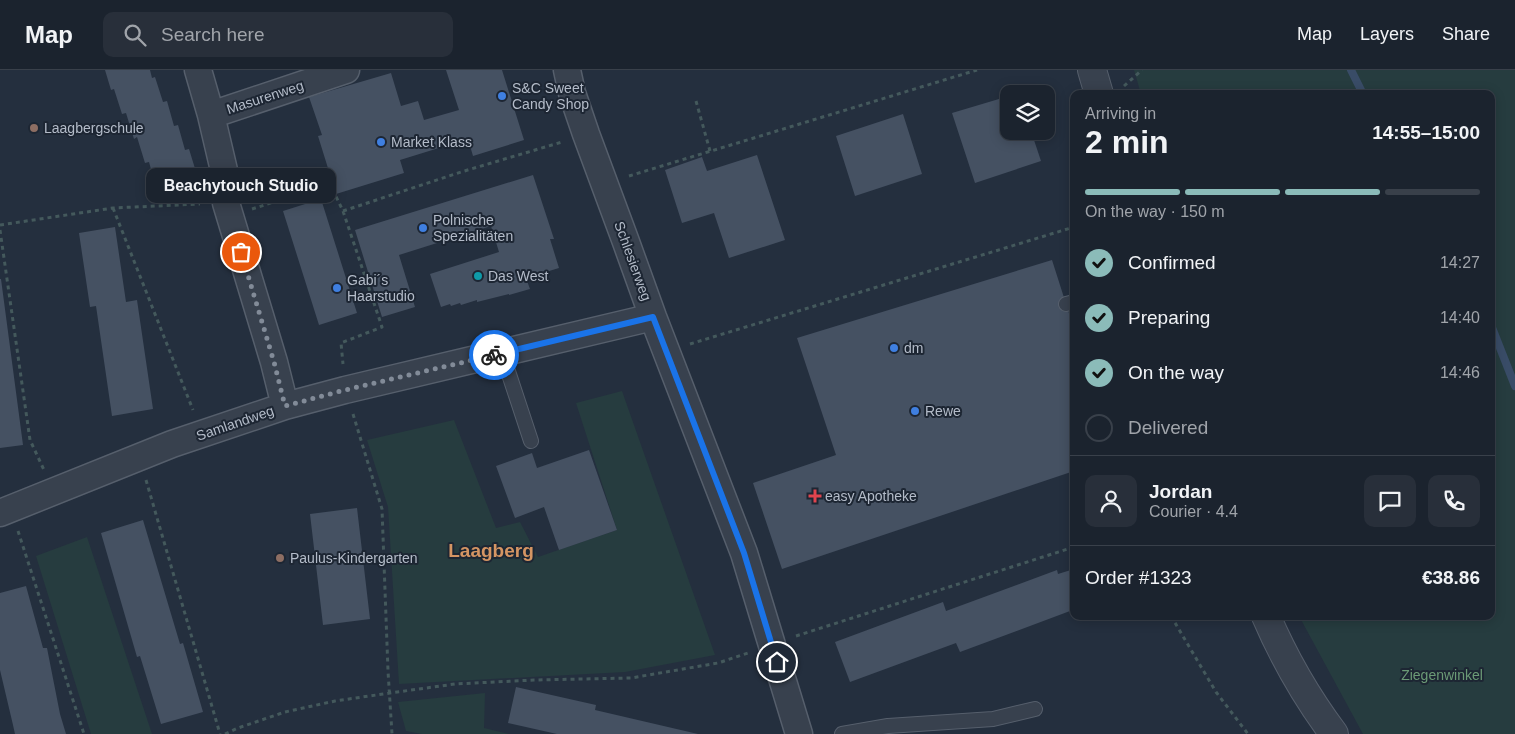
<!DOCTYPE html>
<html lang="en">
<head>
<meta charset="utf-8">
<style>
  :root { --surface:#1b232e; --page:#282f3a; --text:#f1f3f6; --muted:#a0a4aa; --line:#39404a; --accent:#8bbbb9 }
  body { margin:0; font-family:Helvetica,sans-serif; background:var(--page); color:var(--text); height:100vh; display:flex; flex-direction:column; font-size:19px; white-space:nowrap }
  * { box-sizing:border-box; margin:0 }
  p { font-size:16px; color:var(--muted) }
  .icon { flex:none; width:28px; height:28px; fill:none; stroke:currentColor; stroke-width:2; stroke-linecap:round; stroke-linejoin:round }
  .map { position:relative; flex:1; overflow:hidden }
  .panel { position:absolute; left:1070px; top:20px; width:425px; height:530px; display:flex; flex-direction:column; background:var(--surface); border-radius:10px; box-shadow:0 2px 12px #0003,0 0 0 1px var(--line) }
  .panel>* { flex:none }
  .buttons { position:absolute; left:1000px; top:15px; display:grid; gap:10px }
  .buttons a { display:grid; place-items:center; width:55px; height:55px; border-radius:10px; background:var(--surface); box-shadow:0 2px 12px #0003,0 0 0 1px var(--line); font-size:25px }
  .pin { position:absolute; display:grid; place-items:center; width:42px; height:42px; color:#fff; margin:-21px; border:2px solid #fff; border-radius:50%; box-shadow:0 1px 5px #0007 }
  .courier { position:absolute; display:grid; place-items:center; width:50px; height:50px; margin:-25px; border:4px solid #1a73e8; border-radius:50%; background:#fff; color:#222; box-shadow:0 1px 6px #0007 }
  .bubble { position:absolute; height:35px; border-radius:10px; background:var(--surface); box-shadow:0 2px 12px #0003,0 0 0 1px var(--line); font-size:16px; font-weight:700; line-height:35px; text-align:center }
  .summary em { font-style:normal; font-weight:700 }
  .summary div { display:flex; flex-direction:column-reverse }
  .summary { display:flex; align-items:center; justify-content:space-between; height:85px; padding:0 15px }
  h1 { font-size:32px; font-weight:700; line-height:38px }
  .bar { display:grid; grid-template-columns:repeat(4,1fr); gap:8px 5px; align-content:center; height:60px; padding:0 15px }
  .bar i { height:6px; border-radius:4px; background:var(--line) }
  .bar .selected { background:var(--accent) }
  .bar p { grid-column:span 4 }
  .line { display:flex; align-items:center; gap:12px; padding:0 15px; border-top:1px solid var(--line) }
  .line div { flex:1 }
  .round { display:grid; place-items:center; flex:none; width:52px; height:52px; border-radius:10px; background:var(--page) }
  ol { padding:0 15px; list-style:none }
  li { display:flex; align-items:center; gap:15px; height:55px }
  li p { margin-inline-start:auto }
  li .icon { padding:5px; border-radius:50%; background:var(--accent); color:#111; stroke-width:4 }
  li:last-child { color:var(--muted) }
  li i { width:28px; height:28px; border:2px solid var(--line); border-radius:50% }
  header { display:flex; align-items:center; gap:30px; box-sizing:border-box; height:70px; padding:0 25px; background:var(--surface); border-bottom:1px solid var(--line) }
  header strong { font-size:24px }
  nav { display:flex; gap:28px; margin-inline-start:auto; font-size:18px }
  .search { width:350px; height:45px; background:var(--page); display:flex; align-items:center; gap:12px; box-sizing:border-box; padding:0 18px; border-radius:10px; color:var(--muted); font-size:19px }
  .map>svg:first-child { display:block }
  .green { fill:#263c3f }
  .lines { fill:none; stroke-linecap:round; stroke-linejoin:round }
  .stream { stroke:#394c67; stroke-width:8 }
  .building { fill:#455162 }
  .service-casing { stroke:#565f6c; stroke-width:16 }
  .minor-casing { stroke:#565f6c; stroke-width:29 }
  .tertiary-casing { stroke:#565f6c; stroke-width:30 }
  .path { stroke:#44595c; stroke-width:3; stroke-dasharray:4 4; stroke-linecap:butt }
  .service { stroke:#38414e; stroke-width:14 }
  .minor { stroke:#38414e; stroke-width:26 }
  .tertiary { stroke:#38414e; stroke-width:28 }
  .done { stroke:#828b98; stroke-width:5; stroke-dasharray:0 9 }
  .route { stroke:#1a73e8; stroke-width:6 }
  .shop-dot { fill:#3f7fe0; stroke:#1d2633; stroke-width:2 }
  .education-dot { fill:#8d6e63; stroke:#1d2633; stroke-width:2 }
  .culture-dot { fill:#0f9aa8; stroke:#1d2633; stroke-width:2 }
  .health-dot { fill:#e0444e; stroke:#1d2633; stroke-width:2 }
  .labels { text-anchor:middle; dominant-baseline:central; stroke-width:4; stroke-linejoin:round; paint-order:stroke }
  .poi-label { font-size:14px; fill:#b4bcc9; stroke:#1d2633; text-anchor:start }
  .street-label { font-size:14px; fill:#b4bcc9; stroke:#1d2633 }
  .park-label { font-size:14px; fill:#6b9a76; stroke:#1d2633 }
  .district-label { font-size:19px; font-weight:bold; fill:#d59563; stroke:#1d2633 }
</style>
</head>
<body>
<header>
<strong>Map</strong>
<div class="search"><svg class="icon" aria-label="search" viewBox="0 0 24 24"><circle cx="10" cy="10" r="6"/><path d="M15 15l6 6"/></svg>Search here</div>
<nav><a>Map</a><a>Layers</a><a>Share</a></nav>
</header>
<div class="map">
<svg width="1515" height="664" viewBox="0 0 1515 664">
  <rect width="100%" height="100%" fill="#242f3e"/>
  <path class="green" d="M 1134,0 L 1515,0 L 1515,664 L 1363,664 L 1299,546 L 1491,546 L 1491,24 L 1141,24 Z
    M 622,321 L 715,585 L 625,602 L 399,614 L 388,437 L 367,370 L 454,350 L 496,458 L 520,452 L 538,487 L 617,460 L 576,333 Z
    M 87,467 L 152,664 L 91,664 L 36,486 Z
    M 485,623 L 484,658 L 509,664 L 422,664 L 406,661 L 398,632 Z"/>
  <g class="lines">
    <path class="stream" d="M 1351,0 L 1363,24
      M 1491,255 L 1515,316"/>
  </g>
  <path class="building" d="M 105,0 L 150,0 L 152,8 L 155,7 L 163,32 L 167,31 L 174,56 L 178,55 L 185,80 L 189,79 L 197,105 L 156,117 L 149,92 L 145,93 L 137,67 L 134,69 L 126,43 L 122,44 L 114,19 L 111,20 Z
    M 446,0 L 502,0 L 524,70 L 473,86 L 468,69 L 400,90 L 404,103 L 336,124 L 318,66 L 322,65 L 309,27 L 391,3 L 401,36 L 418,31 L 424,50 L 459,40 Z
    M 1009,26 L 1009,61 L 1031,61 L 1041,91 L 975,113 L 952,43 Z
    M 903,44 L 922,104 L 855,126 L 836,66 Z
    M 757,85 L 785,170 L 729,188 L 714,143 L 682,153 L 665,100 L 702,87 L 707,101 Z
    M 533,105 L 554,169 L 550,169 L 559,198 L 526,208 L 530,219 L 509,225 L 509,224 L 477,232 L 477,230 L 461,235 L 460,233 L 451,236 L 450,234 L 441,237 L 430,204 L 499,182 L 491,156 L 399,185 L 415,237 L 382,247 L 355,160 Z
    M 321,129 L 357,243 L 319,255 L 283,141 Z
    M 115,157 L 126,232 L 137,230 L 153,339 L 112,346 L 96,236 L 90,237 L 79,163 Z
    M 1052,190 L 1074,259 L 1074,401 L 782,499 L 753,413 L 836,385 L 797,268 Z
    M 0,209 L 1,209 L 23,375 L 0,378 Z
    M 589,380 L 617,460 L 559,480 L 544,437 L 515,448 L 496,396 L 532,383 L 537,398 Z
    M 357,438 L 370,549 L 323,555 L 310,444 Z
    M 143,450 L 180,574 L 183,573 L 203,642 L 161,654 L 140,586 L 137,587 L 101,463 Z
    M 1074,499 L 1074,547 L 1072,547 L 1070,541 L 960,582 L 956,573 L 850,612 L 835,572 L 943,532 L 946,541 L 1057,500 L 1058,504 Z
    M 26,516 L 43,578 L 47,578 L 60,644 L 66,664 L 15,664 L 13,655 L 0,600 L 0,523 Z
    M 516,617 L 596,635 L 595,640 L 698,664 L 557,664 L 508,653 Z"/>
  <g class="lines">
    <g class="service-casing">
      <path id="service" d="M 1066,234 L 1074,232
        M 502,283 L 531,371
        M 842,664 L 888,656 L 993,649 L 1035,639"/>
    </g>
    <g class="minor-casing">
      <path id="minor" d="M 198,0 L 211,45 L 226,109 L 226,133 L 274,292 L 285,336
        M 567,0 L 572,23 L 586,64 L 626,172 L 653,247 L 744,483 L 799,664
        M 211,45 L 346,0
        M 0,443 L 172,374 L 285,336 L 345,320 L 653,247"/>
    </g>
    <g class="tertiary-casing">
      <path id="tertiary" d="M 1092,0 L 1099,24
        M 1266,546 C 1284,588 1307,628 1334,664"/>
    </g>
    <path class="path" d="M 1124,16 L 1142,0
      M 696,31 L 710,81
      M 629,106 L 977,0
      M 113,138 L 193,340
      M 252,139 L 330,114 L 343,141 L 382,257 L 341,273 L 343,294
      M 343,141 L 461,102 L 562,72
      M 0,155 L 113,138 L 200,134
      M 0,160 L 30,370 L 44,400
      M 690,274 L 1074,157
      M 353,344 L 382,439 L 388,601 L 392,664
      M 146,410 L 220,664
      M 18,461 L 84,664
      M 1171,546 L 1216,622 L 1248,664
      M 796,566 L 1074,477
      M 225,664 L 238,658 L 285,642 L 335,631 L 390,623 L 455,614 L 534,610 L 631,608 L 718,593 L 748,583"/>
    <use href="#service" class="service"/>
    <use href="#minor" class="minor"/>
    <use href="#tertiary" class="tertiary"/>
  </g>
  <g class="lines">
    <path class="done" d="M 241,182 L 274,292 L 285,336 L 345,320 L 494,285"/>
    <path class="route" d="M 494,285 L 653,247 L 744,483 L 777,592"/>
  </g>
  <g class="shop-dot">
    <circle cx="502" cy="26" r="5"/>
    <circle cx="381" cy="72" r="5"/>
    <circle cx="423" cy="158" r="5"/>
    <circle cx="337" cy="218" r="5"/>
    <circle cx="894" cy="278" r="5"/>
    <circle cx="915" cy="341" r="5"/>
  </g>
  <g class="education-dot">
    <circle cx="34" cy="58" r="5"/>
    <circle cx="280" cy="488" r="5"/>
  </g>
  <circle class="culture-dot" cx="478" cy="206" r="5"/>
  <path class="health-dot" d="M812.5 418.5h5v5h5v5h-5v5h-5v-5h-5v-5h5z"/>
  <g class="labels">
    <g class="poi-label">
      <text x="512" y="18">S&amp;C Sweet<tspan x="512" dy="16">Candy Shop</tspan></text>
      <text x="44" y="58">Laagbergschule</text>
      <text x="391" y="72">Market Klass</text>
      <text x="433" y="150">Polnische<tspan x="433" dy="16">Spezialitäten</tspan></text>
      <text x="488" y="206">Das West</text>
      <text x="347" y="210">Gabi´s<tspan x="347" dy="16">Haarstudio</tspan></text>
      <text x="904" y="278">dm</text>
      <text x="925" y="341">Rewe</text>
      <text x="825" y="426">easy Apotheke</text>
      <text x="290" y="488">Paulus-Kindergarten</text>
    </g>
    <g class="street-label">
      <text transform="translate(265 27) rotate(-18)">Masurenweg</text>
      <text transform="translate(633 191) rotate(70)">Schlesierweg</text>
      <text transform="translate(235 353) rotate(-19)">Samlandweg</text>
    </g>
    <g class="park-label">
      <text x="1442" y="605">Ziegenwinkel</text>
    </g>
    <g class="district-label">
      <text x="491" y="480">Laagberg</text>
    </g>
  </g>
</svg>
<div class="buttons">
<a><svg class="icon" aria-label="layers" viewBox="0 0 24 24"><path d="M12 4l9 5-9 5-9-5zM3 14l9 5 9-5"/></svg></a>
</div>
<div class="pin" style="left:241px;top:182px;background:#ea580c"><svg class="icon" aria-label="bag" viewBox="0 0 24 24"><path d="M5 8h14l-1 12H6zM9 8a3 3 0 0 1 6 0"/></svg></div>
<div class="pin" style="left:777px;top:592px;background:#1f2937"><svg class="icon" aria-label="home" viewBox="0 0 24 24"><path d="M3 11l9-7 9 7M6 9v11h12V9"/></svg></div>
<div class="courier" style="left:494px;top:285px"><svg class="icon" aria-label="bike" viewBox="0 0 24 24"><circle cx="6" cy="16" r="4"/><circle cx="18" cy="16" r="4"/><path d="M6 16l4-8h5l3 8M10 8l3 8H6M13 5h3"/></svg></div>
<div class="bubble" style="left:146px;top:98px;width:190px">Beachytouch Studio</div>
<section class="panel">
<div class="summary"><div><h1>2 min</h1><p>Arriving in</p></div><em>14:55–15:00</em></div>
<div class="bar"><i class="selected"></i><i class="selected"></i><i class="selected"></i><i></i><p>On the way · 150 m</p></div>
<ol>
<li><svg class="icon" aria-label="check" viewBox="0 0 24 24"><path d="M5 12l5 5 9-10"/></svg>Confirmed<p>14:27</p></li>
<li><svg class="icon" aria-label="check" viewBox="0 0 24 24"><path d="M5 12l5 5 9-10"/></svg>Preparing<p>14:40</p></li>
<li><svg class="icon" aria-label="check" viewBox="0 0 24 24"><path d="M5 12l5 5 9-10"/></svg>On the way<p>14:46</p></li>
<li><i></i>Delivered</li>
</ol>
<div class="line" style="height:90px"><a class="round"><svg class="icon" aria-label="person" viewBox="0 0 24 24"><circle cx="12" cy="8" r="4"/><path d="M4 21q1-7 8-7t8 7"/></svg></a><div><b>Jordan</b><p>Courier · 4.4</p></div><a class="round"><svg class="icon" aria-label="chat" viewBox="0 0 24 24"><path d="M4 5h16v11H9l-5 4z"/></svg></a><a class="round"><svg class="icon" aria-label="phone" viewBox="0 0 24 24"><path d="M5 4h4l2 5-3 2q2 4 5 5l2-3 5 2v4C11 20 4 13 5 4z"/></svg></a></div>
<div class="line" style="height:65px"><div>Order #1323</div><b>€38.86</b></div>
</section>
</div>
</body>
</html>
